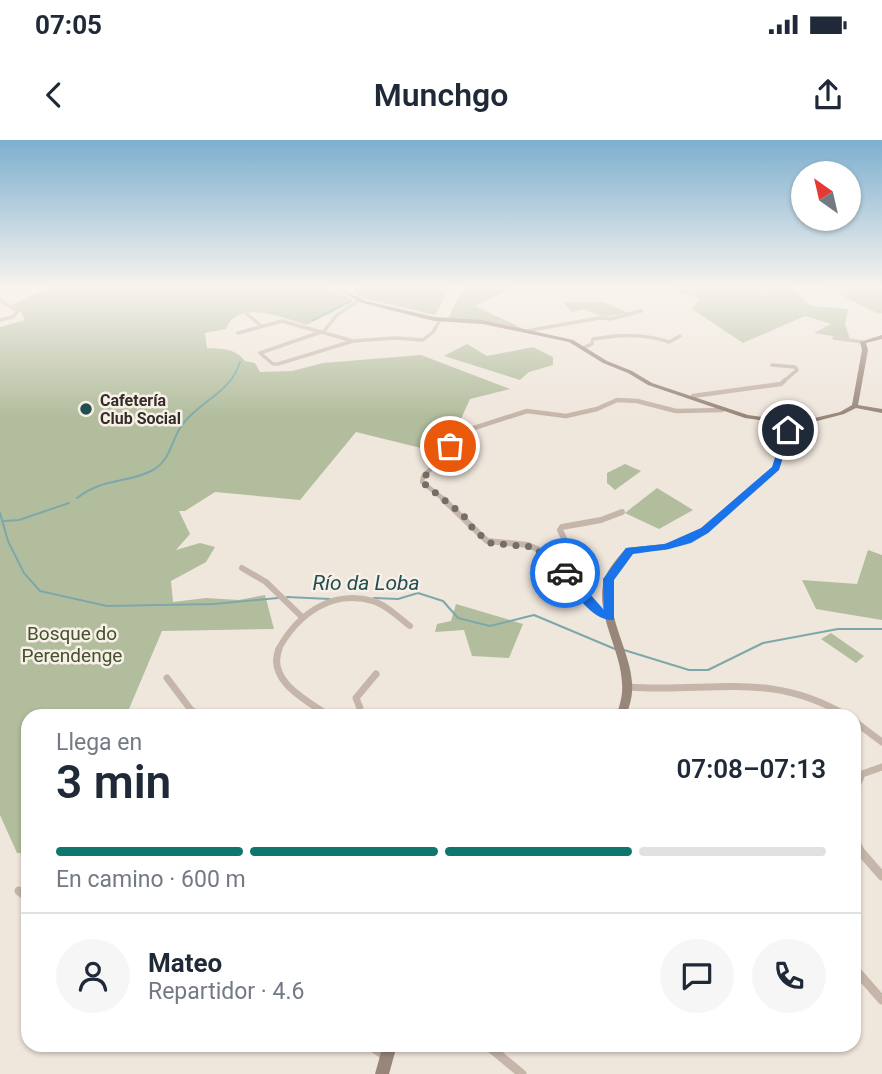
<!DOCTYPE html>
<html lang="es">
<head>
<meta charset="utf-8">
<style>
  :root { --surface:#fff; --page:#f6f6f7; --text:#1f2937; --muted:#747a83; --line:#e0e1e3; --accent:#0f766e }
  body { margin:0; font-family:Roboto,sans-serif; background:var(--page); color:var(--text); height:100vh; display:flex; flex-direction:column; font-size:26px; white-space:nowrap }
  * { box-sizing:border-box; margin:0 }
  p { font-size:23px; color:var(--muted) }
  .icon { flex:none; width:38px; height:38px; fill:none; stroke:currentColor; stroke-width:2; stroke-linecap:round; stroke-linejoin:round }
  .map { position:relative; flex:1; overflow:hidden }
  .panel { position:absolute; left:21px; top:569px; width:840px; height:343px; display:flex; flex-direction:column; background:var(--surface); border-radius:21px; box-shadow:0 2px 5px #0004 }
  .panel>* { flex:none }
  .needle { width:46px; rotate:326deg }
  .tools { position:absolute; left:791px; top:21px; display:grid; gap:14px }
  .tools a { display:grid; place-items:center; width:70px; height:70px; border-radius:50%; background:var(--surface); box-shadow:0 2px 5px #0004; font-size:35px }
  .pin { position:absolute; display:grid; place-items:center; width:60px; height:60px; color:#fff; margin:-30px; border:4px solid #fff; border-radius:50%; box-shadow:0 2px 7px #0007 }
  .courier { position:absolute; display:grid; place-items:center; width:70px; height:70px; margin:-35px; border:5px solid #1a73e8; border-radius:50%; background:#fff; color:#222; box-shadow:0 2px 9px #0007 }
  .summary em { font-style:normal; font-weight:600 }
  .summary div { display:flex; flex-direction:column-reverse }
  .summary { display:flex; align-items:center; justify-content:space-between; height:119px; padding:0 35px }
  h1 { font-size:46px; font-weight:600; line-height:52px }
  .bar { display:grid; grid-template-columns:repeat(4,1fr); gap:10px 7px; align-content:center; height:84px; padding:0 35px }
  .bar i { height:9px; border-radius:5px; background:var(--line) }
  .bar .selected { background:var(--accent) }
  .bar p { grid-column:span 4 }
  .line { display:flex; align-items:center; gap:18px; padding:0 35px; border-top:2px solid var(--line) }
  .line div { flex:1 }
  .round { display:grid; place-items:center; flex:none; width:74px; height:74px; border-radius:37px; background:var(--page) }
  .status { display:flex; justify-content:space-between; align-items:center; height:49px; padding:0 35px; background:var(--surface); direction:ltr }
  .status svg { height:19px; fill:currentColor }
  header { display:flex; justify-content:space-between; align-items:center; height:91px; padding:0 35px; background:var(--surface); font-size:32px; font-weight:600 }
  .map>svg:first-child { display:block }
  .green { fill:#b2bd9d }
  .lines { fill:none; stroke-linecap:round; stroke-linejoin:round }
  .stream { stroke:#7da8aa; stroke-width:2 }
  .street-far4 { stroke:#c6b6a9; stroke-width:3.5 }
  .street-far3 { stroke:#c6b6a9; stroke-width:4.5 }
  .street-far2 { stroke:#c6b6a9; stroke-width:6 }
  .street-far1 { stroke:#c6b6a9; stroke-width:7 }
  .street { stroke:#c6b6a9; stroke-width:9 }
  .secondary { fill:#99867a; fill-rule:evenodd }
  .route { fill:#1a73e8 }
  .done { stroke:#756d67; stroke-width:7; stroke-dasharray:0 12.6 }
  .poi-dot { fill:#224e51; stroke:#f7f0e7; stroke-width:2.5 }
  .labels { text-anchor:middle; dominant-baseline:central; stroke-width:5; stroke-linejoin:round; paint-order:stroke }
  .far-poi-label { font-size:16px; font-weight:bold; fill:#342c28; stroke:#f7f0e7; text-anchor:start }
  .park-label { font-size:19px; fill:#44502e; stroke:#f7f0e7 }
  .water-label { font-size:21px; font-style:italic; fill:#224e51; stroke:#f7f0e7 }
</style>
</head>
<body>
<div class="status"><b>07:05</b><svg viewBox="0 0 49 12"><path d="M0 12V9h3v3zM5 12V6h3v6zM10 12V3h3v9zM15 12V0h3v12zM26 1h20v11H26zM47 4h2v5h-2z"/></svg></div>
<header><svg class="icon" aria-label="back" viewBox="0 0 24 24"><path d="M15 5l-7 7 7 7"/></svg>Munchgo<svg class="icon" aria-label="share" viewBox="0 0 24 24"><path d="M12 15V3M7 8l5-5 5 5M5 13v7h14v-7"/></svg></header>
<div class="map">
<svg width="882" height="934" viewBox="0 0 882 934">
  <rect width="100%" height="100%" fill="#efe6dc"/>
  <path class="green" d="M 50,147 L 330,147 L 351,159 L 333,172 L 306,185 C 285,178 237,158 226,189 L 205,193 L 207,208 C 223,209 235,208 245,221 L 255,223 L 260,232 L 292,231 L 323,223 L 421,215 L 510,249 L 470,259 L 460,281 L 425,309 L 356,292 L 300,360 L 215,352 L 185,371 L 179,371 L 190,394 L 176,410 L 200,403 L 215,407 L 206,422 L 171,441 L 173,462 L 206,458 L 239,460 L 265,455 L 274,489 L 162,491 L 126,576 L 28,576 L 28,713 L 17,713 L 0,675 L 0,187 L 25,180 L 20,170 L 12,165 Z
    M 356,147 L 450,147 L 435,175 L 366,159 L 352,151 Z
    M 463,147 L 516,147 L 475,166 L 524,189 L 484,180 L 448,179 Z
    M 666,147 L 792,147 L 811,166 L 848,169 L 845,184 L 850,199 L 814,193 L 831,184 L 805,176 L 743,203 L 692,169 L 699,159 Z
    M 824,147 L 882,147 L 882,173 L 879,174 Z
    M 563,162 L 604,162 L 629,173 L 603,177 L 585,169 L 572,172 Z
    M 467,204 L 487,216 L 533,207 L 553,217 L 553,225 L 529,232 L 520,240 L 444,216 Z
    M 625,324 L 641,331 L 615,350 L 607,343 L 607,333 Z
    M 657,348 L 693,370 L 659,389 L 625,373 Z
    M 868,410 L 882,415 L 882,480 L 816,469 L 802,440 L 857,444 Z
    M 456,464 L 523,484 L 509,518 L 472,516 L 464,490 L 435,492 L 437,484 L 451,481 Z
    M 831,493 L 864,516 L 856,523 L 821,499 Z"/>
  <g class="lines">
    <path class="stream" d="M 357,157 L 364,147
      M 313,180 L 351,161
      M 77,358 C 104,337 127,344 153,330 C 171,320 171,300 182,285 C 200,260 230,254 240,222
      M 0,373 L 8,401 L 24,433 L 40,451 L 107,466 L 214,464 L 278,458
      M 4,381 L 19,380 L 69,363
      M 287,457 L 330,459
      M 374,458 L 398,459 L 418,453 L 443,461 L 458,478 L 490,486 L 534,475 L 615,509
      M 624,510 L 689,530 L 708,530 L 763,503 L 838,489 L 882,489"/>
    <path class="street-far4" d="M 0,160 L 18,171 L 13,177 L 0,180
      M 247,174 L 261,186
      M 526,191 L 599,178 L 611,179 L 641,171
      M 238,193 L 282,181 L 353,201 L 396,198 L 423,200 L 433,192 L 440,180
      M 834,198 L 863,202
      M 353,201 L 278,224 L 273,224 L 260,213 L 324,191 L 337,175 L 359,160
      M 585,207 L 592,204 L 593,199 C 620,195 643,193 669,202 L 680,196
      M 772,225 L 795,227 L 797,230 L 783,242"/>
    <path class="street-far3" d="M 693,256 L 781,244 L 785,240
      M 446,361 L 422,342 L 423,337 L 463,295 L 474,288 L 527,271 L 566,276 L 597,269 L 617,260 L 637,261 L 676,271 L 722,270"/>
    <path class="street-far2" d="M 443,359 L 487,401 L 528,405 L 539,410 L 590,464 L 610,477
      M 554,422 L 569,409 L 560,390 L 562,387 L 601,380 L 622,372
      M 242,428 L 266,442 L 303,478
      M 278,510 C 297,475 331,449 373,461 C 387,465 399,478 410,486"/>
    <path class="street-far1" d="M 279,509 C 266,541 308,561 329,576
      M 167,538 L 191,570 L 202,576
      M 629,547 C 711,553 771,530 847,576
      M 357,576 L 360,568 L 356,558 L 376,534
      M 854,581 L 882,602
      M 854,673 L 856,648 L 862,634 L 882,627"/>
    <path class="street" d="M 854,699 L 860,711 L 882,736
      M 19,751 L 28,758
      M 854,828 L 882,860
      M 369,905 L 387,917
      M 487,905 L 522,934"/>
    <path class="secondary" d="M 333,147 L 338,147 L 366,161 L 434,177 L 483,180 L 573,200 L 607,221 L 632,231 L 652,243 L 748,275 L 798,282 L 840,272 L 852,265 L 862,210 L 860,202 L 882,195 L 882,199 L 866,203 L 868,210 L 858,265 L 882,269 L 882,273 L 856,268 L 844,274 L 798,286 L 794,285 L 778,329 L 708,393 L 690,402 L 665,410 L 631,412 C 625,421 616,429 613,440 C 604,475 630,509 632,543 C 633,555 630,565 626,576 L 616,576 C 620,565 623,555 622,543 C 621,509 595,475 604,440 C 608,428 618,418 626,408 L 664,404 L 684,398 L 702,389 L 773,327 L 788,284 L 745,278 L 648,245 L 628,233 L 603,223 L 569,202 L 483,184 L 434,181 L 362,163 Z
      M 383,905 L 397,905 L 389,934 L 375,934 Z"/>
  </g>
  <linearGradient id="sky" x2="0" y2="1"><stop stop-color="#7dafcf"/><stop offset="0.53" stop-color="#f8f4ef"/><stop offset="1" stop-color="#f8f4ef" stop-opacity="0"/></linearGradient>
  <rect width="882" height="277" fill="url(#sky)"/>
  <path class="route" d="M 788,288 L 792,290 L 779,330 L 708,393 L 691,403 L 669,409 L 633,414 L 614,440 L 614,480 C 592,482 574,451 561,436 L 561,430 L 569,430 L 604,470 L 603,439 L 626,408 L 665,404 L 701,388 L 772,327 L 784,290 Z"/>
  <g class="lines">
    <path class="done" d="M 450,306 L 430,328 L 422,342 L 463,375 L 474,390 L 490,403 L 533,407 L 565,433"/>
  </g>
  <circle class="poi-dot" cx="86" cy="269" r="7"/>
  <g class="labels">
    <g class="far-poi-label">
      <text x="100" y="260">Cafetería<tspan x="100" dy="18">Club Social</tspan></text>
    </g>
    <g class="park-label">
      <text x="72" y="493">Bosque do<tspan x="72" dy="22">Perendenge</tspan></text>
    </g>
    <g class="water-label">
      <text x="366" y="443">Río da Loba</text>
    </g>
  </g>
</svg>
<div class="tools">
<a><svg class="needle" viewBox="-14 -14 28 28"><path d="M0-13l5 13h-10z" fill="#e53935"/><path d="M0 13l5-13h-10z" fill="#747a83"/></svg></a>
</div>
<div class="pin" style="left:450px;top:306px;background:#ea580c"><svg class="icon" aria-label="bag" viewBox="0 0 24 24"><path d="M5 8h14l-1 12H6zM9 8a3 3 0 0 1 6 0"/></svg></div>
<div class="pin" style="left:788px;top:290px;background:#1f2937"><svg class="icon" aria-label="home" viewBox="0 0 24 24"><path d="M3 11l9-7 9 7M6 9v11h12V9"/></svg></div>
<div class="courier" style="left:565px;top:433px"><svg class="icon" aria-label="car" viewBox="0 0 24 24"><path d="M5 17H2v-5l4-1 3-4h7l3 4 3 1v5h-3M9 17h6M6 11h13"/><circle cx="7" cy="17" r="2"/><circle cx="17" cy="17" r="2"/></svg></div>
<section class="panel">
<div class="summary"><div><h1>3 min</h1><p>Llega en</p></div><em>07:08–07:13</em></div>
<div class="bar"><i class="selected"></i><i class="selected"></i><i class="selected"></i><i></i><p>En camino · 600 m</p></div>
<div class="line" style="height:126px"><a class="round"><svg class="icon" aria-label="person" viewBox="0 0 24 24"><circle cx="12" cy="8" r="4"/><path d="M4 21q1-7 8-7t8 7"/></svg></a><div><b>Mateo</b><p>Repartidor · 4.6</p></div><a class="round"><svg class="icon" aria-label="chat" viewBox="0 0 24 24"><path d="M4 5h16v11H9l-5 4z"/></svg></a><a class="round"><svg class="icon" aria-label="phone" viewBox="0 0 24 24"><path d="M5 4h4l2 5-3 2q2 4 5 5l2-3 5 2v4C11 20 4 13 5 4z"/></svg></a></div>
</section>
</div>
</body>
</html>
